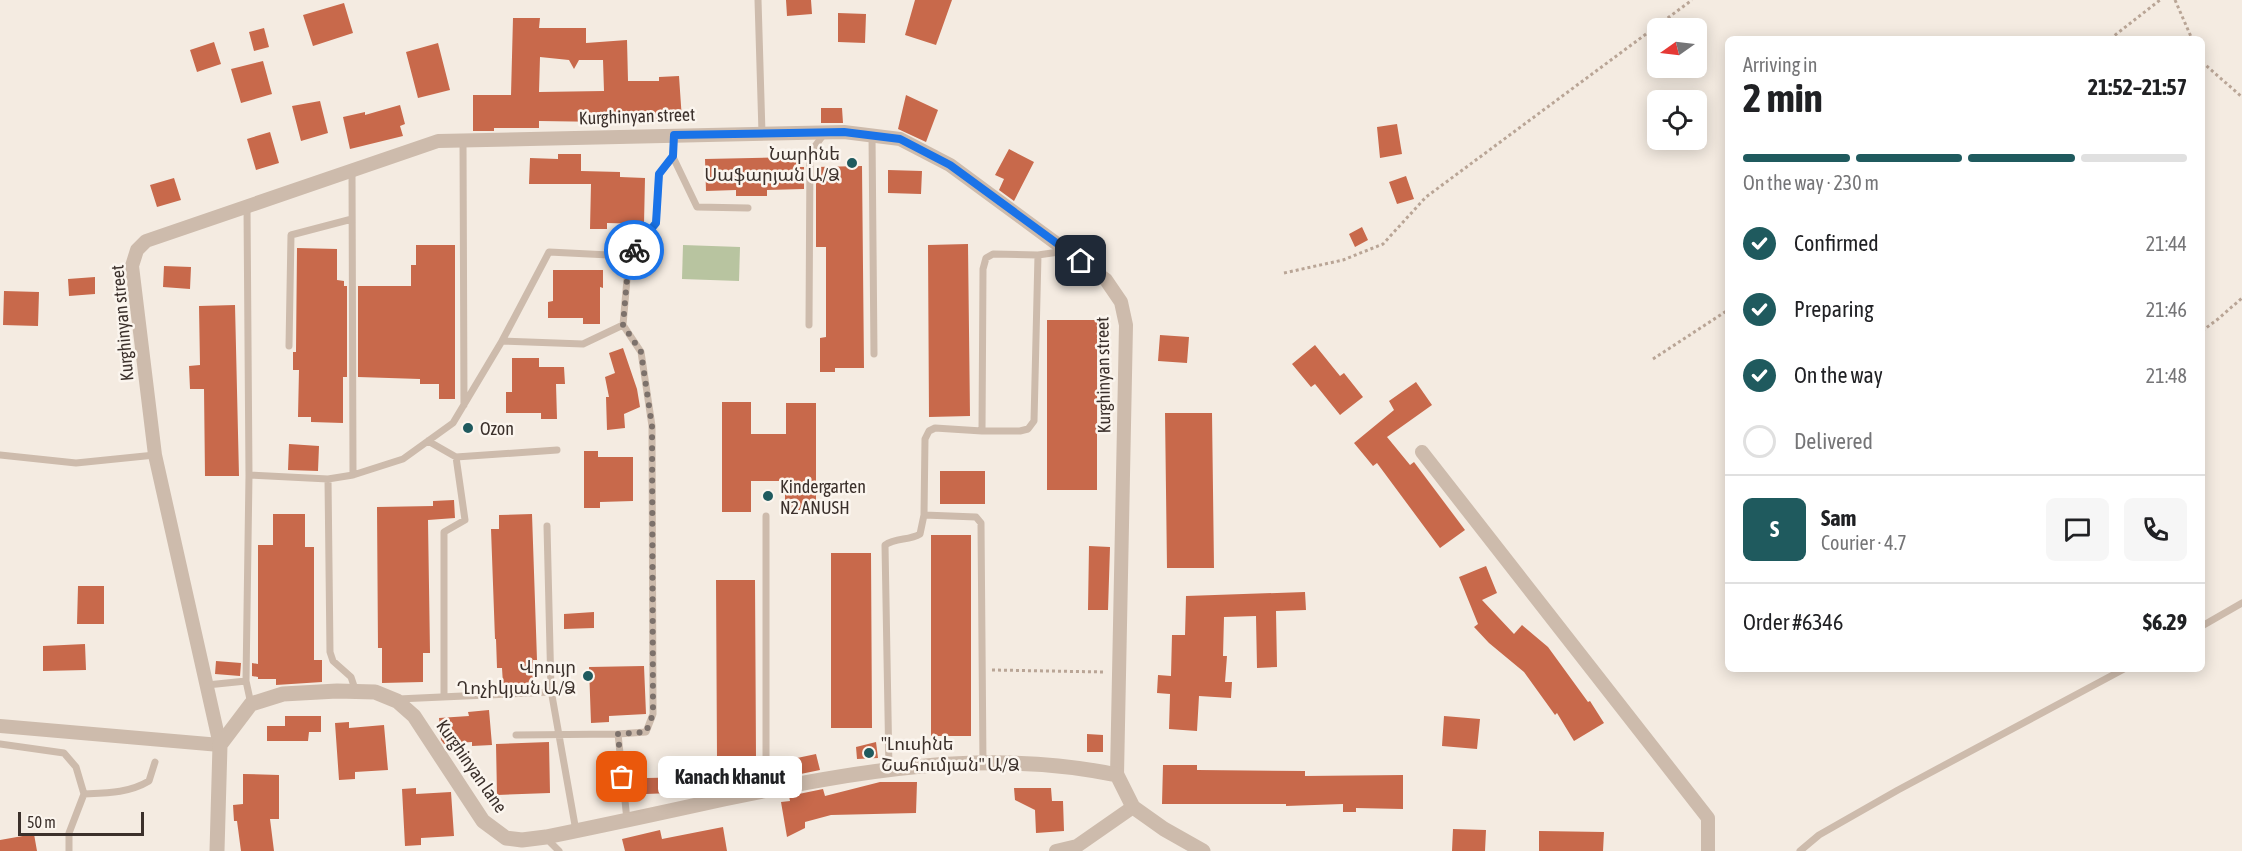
<!DOCTYPE html>
<html lang="en">
<head>
<meta charset="utf-8">
<style>
  :root { --surface:#fff; --page:#f6f6f6; --text:#202124; --muted:#757577; --line:#e0e0e0; --accent:#1f5a5e }
  body { margin:0; font-family:"Asap Condensed","Noto Sans Armenian",sans-serif; background:var(--page); color:var(--text); height:100vh; display:flex; flex-direction:column; font-size:22px; white-space:nowrap }
  * { box-sizing:border-box; margin:0 }
  p { font-size:20px; color:var(--muted) }
  .icon { flex:none; width:33px; height:33px; fill:none; stroke:currentColor; stroke-width:2; stroke-linecap:round; stroke-linejoin:round }
  .map { position:relative; flex:1; overflow:hidden }
  .sheet { position:absolute; left:1725px; top:36px; width:480px; height:636px; display:flex; flex-direction:column; background:var(--surface); border-radius:9px; box-shadow:0 3px 15px #0003 }
  .sheet>* { flex:none }
  .needle { width:39px; rotate:256deg }
  .controls { position:absolute; left:1647px; top:18px; display:grid; gap:12px }
  .controls a { display:grid; place-items:center; width:60px; height:60px; border-radius:9px; background:var(--surface); box-shadow:0 3px 15px #0003; font-size:30px }
  .scale { position:absolute; left:18px; bottom:15px; width:126px; box-sizing:border-box; padding-left:6px; border:3px solid #3b302b; border-top:0; font-size:16px; line-height:21px; white-space:nowrap; color:#3b302b; -webkit-text-stroke:4px #fbf5ee; paint-order:stroke }
  .pin { position:absolute; display:grid; place-items:center; width:51px; height:51px; color:#fff; margin:-26px; border-radius:12px; box-shadow:0 3px 9px #0006 }
  .courier { position:absolute; display:grid; place-items:center; width:60px; height:60px; margin:-30px; border:4px solid #1a73e8; border-radius:50%; background:#fff; color:#222; box-shadow:0 2px 8px #0007 }
  .bubble { position:absolute; height:42px; border-radius:9px; background:var(--surface); box-shadow:0 3px 15px #0003; font-size:20px; font-weight:700; line-height:42px; text-align:center }
  .head em { font-style:normal; font-weight:700 }
  .head div { display:flex; flex-direction:column-reverse }
  .head { display:flex; align-items:center; justify-content:space-between; height:102px; padding:0 18px }
  h1 { font-size:39px; font-weight:700; line-height:45px }
  .bar { display:grid; grid-template-columns:repeat(4,1fr); gap:9px 6px; align-content:center; height:72px; padding:0 18px }
  .bar i { height:8px; border-radius:4px; background:var(--line) }
  .bar .on { background:var(--accent) }
  .bar p { grid-column:span 4 }
  .line { display:flex; align-items:center; gap:15px; padding:0 18px; border-top:2px solid var(--line) }
  .line div { flex:1 }
  .round { display:grid; place-items:center; flex:none; width:63px; height:63px; border-radius:9px; background:var(--page) }
  ol { padding:0 18px; list-style:none }
  li { display:flex; align-items:center; gap:18px; height:66px }
  li p { margin-inline-start:auto }
  li .icon { padding:6px; border-radius:50%; background:var(--accent); color:#fff; stroke-width:4 }
  li:last-child { color:var(--muted) }
  li i { width:33px; height:33px; border:3px solid var(--line); border-radius:50% }
  .map>svg:first-child { display:block }
  .green { fill:#b8c4a0 }
  .building { fill:#c8694b; fill-rule:evenodd }
  .lines { fill:none; stroke-linecap:round; stroke-linejoin:round }
  .path { stroke:#b9a596; stroke-width:3; stroke-dasharray:3 3; stroke-linecap:butt }
  .service { stroke:#cdbbac; stroke-width:7 }
  .minor { stroke:#cdbbac; stroke-width:14 }
  .tertiary { stroke:#cdbbac; stroke-width:15 }
  .done { stroke:#7c716b; stroke-width:6; stroke-dasharray:0 10.8 }
  .route { stroke:#1a73e8; stroke-width:8 }
  .poi-dot { fill:#1f5a5e; stroke:#fbf5ee; stroke-width:2 }
  .labels { text-anchor:middle; dominant-baseline:central; stroke-width:5; stroke-linejoin:round; paint-order:stroke }
  .street-label { font-size:18px; fill:#3b302b; stroke:#fbf5ee }
  .poi-label { font-size:18px; fill:#3b302b; stroke:#fbf5ee; text-anchor:start }
</style>
</head>
<body>
<div class="map">
<svg width="2242" height="851" viewBox="0 0 2242 851">
  <rect width="100%" height="100%" fill="#f4ebe1"/>
  <path class="green" d="M 683,245 L 740,247 L 739,281 L 682,279 Z"/>
  <path class="building" d="M 786,0 L 811,0 L 812,14 L 787,16 Z
    M 915,0 L 952,0 L 936,45 L 905,35 Z
    M 344,3 L 353,33 L 313,46 L 303,15 Z
    M 838,13 L 866,14 L 865,43 L 838,42 Z
    M 513,18 L 540,18 L 539,28 L 586,28 L 586,43 L 627,40 L 628,81 L 659,81 L 659,77 L 679,76 L 682,120 L 607,122 L 539,121 L 539,128 L 494,128 L 494,131 L 473,131 L 473,95 L 511,95 ZM 540,57 L 569,60 L 574,69 L 579,60 L 603,60 L 604,91 L 539,92 Z
    M 264,28 L 269,47 L 254,51 L 249,32 Z
    M 214,42 L 221,64 L 197,72 L 190,50 Z
    M 438,43 L 450,90 L 418,98 L 406,52 Z
    M 263,61 L 272,94 L 241,103 L 231,69 Z
    M 906,95 L 938,110 L 926,142 L 898,129 Z
    M 320,101 L 328,133 L 301,141 L 292,106 Z
    M 400,105 L 405,124 L 400,126 L 403,136 L 350,149 L 343,117 L 365,112 L 365,115 Z
    M 821,108 L 842,108 L 843,123 L 821,123 Z
    M 1397,124 L 1402,154 L 1380,158 L 1377,127 Z
    M 270,132 L 279,163 L 256,170 L 247,139 Z
    M 1009,149 L 1034,162 L 1014,201 L 999,190 L 1004,179 L 995,175 Z
    M 558,154 L 581,154 L 581,171 L 620,172 L 620,177 L 645,178 L 644,224 L 607,223 L 607,229 L 590,229 L 591,184 L 529,184 L 530,158 L 558,159 Z
    M 797,157 L 797,167 L 804,167 L 804,189 L 767,190 L 767,196 L 736,196 L 736,190 L 706,191 L 705,159 Z
    M 862,166 L 864,368 L 835,368 L 835,372 L 820,372 L 820,338 L 826,337 L 826,247 L 816,247 L 816,167 Z
    M 888,170 L 922,171 L 921,194 L 888,193 Z
    M 1406,176 L 1414,199 L 1397,204 L 1389,182 Z
    M 174,178 L 181,200 L 157,207 L 150,185 Z
    M 1362,227 L 1368,240 L 1355,247 L 1349,234 Z
    M 968,244 L 970,416 L 929,417 L 928,245 Z
    M 416,245 L 455,245 L 455,399 L 439,399 L 439,384 L 420,384 L 420,379 L 358,377 L 358,286 L 411,286 L 411,265 L 416,265 Z
    M 297,248 L 337,249 L 337,280 L 344,281 L 344,286 L 347,286 L 347,377 L 343,377 L 343,423 L 311,422 L 311,417 L 298,417 L 299,370 L 293,370 L 293,352 L 296,352 Z
    M 164,266 L 191,267 L 190,289 L 163,287 Z
    M 553,270 L 603,270 L 603,288 L 600,287 L 600,324 L 583,324 L 583,318 L 548,318 L 548,302 L 553,301 Z
    M 95,277 L 95,294 L 69,296 L 68,279 Z
    M 4,291 L 39,292 L 38,326 L 3,325 Z
    M 235,305 L 239,476 L 205,476 L 204,389 L 190,389 L 189,366 L 200,365 L 199,306 Z
    M 1047,320 L 1097,320 L 1097,490 L 1047,490 Z
    M 1160,335 L 1189,337 L 1187,363 L 1158,361 Z
    M 1315,345 L 1340,376 L 1344,373 L 1363,397 L 1340,415 L 1315,384 L 1311,387 L 1292,364 Z
    M 623,348 L 637,389 L 640,407 L 624,414 L 625,428 L 607,430 L 606,397 L 609,397 L 605,377 L 615,373 L 609,353 Z
    M 512,358 L 539,358 L 539,367 L 564,367 L 565,384 L 556,384 L 557,419 L 541,419 L 541,413 L 506,413 L 506,392 L 512,392 Z
    M 1416,382 L 1432,405 L 1387,437 L 1410,465 L 1414,462 L 1465,530 L 1440,548 L 1377,463 L 1373,466 L 1354,443 L 1394,410 L 1389,401 Z
    M 722,402 L 751,402 L 751,434 L 786,434 L 786,403 L 816,403 L 816,510 L 785,510 L 785,481 L 751,481 L 751,512 L 722,512 Z
    M 1165,413 L 1212,413 L 1214,568 L 1167,568 Z
    M 289,444 L 319,446 L 318,471 L 288,470 Z
    M 584,451 L 598,451 L 598,457 L 633,457 L 633,501 L 600,502 L 600,508 L 584,508 Z
    M 940,471 L 985,471 L 985,504 L 940,504 Z
    M 454,500 L 455,518 L 428,520 L 430,653 L 423,653 L 423,682 L 382,683 L 382,648 L 378,648 L 377,507 L 433,506 L 433,501 Z
    M 273,514 L 305,514 L 305,547 L 314,547 L 314,660 L 322,660 L 322,682 L 276,685 L 276,679 L 258,679 L 258,677 L 252,676 L 252,663 L 258,664 L 258,545 L 273,545 Z
    M 532,514 L 537,660 L 533,660 L 533,684 L 503,684 L 502,668 L 497,668 L 496,639 L 495,639 L 491,529 L 499,529 L 499,515 Z
    M 931,535 L 971,535 L 971,736 L 931,736 Z
    M 1089,546 L 1110,547 L 1108,610 L 1088,610 Z
    M 831,553 L 871,553 L 872,728 L 831,728 Z
    M 1486,566 L 1497,593 L 1482,600 L 1514,634 L 1522,625 L 1548,647 L 1588,702 L 1590,701 L 1604,723 L 1574,741 L 1557,713 L 1555,715 L 1524,672 L 1489,643 L 1474,627 L 1478,624 L 1459,577 Z
    M 716,580 L 755,580 L 756,758 L 717,758 Z
    M 78,586 L 104,586 L 104,624 L 77,624 Z
    M 1305,592 L 1306,610 L 1276,611 L 1277,667 L 1257,668 L 1256,616 L 1224,617 L 1223,656 L 1227,656 L 1225,682 L 1232,682 L 1231,698 L 1199,696 L 1197,731 L 1169,729 L 1170,694 L 1157,693 L 1158,675 L 1171,676 L 1172,635 L 1185,635 L 1186,596 Z
    M 594,612 L 594,628 L 564,629 L 564,614 Z
    M 85,644 L 86,670 L 43,671 L 43,646 Z
    M 216,661 L 241,663 L 240,676 L 215,674 Z
    M 644,666 L 646,714 L 609,716 L 609,722 L 591,723 L 589,667 Z
    M 489,710 L 492,745 L 472,746 L 472,742 L 444,744 L 441,740 L 439,718 L 469,716 L 468,712 Z
    M 285,716 L 321,716 L 321,732 L 309,732 L 308,741 L 267,741 L 267,726 L 285,726 Z
    M 1444,716 L 1480,719 L 1477,749 L 1442,746 Z
    M 349,722 L 349,728 L 384,725 L 388,770 L 355,772 L 355,779 L 339,780 L 335,723 Z
    M 1087,734 L 1103,735 L 1103,752 L 1087,752 Z
    M 549,742 L 550,793 L 497,795 L 496,744 Z
    M 876,742 L 878,758 L 857,759 L 856,747 Z
    M 816,754 L 820,770 L 786,777 L 783,761 Z
    M 1163,765 L 1197,765 L 1197,770 L 1305,771 L 1305,776 L 1403,775 L 1403,809 L 1356,808 L 1356,812 L 1343,812 L 1343,804 L 1286,806 L 1286,804 L 1162,804 Z
    M 243,774 L 279,775 L 279,819 L 270,819 L 274,851 L 241,851 L 237,821 L 234,821 L 233,805 L 243,804 Z
    M 697,777 L 697,792 L 646,794 L 646,778 Z
    M 880,782 L 917,782 L 916,813 L 831,815 L 805,822 L 805,828 L 787,837 L 781,802 L 790,801 L 789,796 L 823,789 L 825,796 Z
    M 416,788 L 416,794 L 451,792 L 454,836 L 421,838 L 421,845 L 405,846 L 402,789 Z
    M 1014,788 L 1051,788 L 1052,801 L 1063,801 L 1064,831 L 1036,833 L 1035,810 L 1015,800 Z
    M 723,827 L 727,851 L 625,851 L 622,839 L 660,830 L 662,839 Z
    M 1453,829 L 1486,830 L 1485,851 L 1452,851 Z
    M 1539,831 L 1604,832 L 1603,851 L 1539,851 Z
    M 34,834 L 37,851 L 0,851 L 0,840 Z"/>
  <g class="lines">
    <path class="path" d="M 2175,0 L 2192,39
      M 2110,39 L 2160,0
      M 2202,62 L 2242,97
      M 1284,273 L 1343,260 L 1383,244 L 1426,197 L 1692,0
      M 2202,331 L 2218,319 L 2242,298
      M 1653,359 L 1728,310
      M 992,670 L 1105,672"/>
    <path class="service" d="M 758,0 L 762,133
      M 872,135 L 874,354
      M 463,141 L 464,405
      M 673,157 L 697,207 L 748,208
      M 352,170 L 353,475
      M 247,207 L 249,475 L 246,681 L 251,704
      M 623,325 L 641,352 L 652,426 L 653,714 L 646,732 L 618,734 L 627,820
      M 809,325 L 810,153 L 824,134
      M 502,341 L 583,344 L 623,325 L 629,256 L 656,223 L 659,174 L 673,157 L 674,135
      M 289,346 L 291,235 L 352,219
      M 982,431 L 1020,431 L 1028,429 L 1034,421 L 1038,255
      M 428,441 L 456,457 L 557,450
      M 0,455 L 76,463 L 155,455
      M 249,475 L 328,479 L 353,475 L 403,459 L 453,423 L 502,341 L 549,252 L 629,256
      M 328,479 L 330,652 L 333,661 L 351,677 L 356,692
      M 924,515 L 976,517 L 981,523 L 983,764
      M 766,516 L 766,790
      M 547,526 L 551,690 L 576,831
      M 2202,626 L 2242,603
      M 207,685 L 246,681
      M 444,697 L 444,532 L 465,520 L 456,457
      M 398,699 L 551,692
      M 516,735 L 618,734
      M 0,744 L 64,753 L 76,767 L 84,794 L 69,833 L 69,851
      M 889,769 L 885,545 C 896,537 909,541 920,534 L 924,515 L 925,439 L 929,431 L 935,428 L 982,431 L 983,269 L 986,258 L 993,254 L 1038,255 L 1066,251
      M 84,794 C 107,793 129,793 149,781 L 155,762
      M 546,838 L 559,851
      M 1800,851 L 1819,835 L 1898,790 L 2124,669"/>
    <path class="minor" d="M 1422,452 L 1708,818 L 1708,851
      M 0,726 L 220,745 L 155,455 L 132,266 L 137,250 L 146,241 L 438,141 L 844,132 L 900,139 L 950,165 L 1106,280 L 1121,302 L 1126,325 L 1117,775
      M 1056,851 L 1077,846 L 1133,807"/>
    <path class="tertiary" d="M 217,851 L 220,745 L 251,704 L 283,694 L 337,691 L 375,692 L 397,701 L 414,716 L 483,821 L 506,838 L 522,840 L 546,837 C 605,825 665,812 724,799 C 853,772 986,747 1117,775 L 1133,807 L 1164,829 L 1203,851"/>
  </g>
  <g class="lines">
    <path class="done" d="M 622,777 L 618,734 L 646,732 L 653,714 L 652,426 L 641,352 L 623,325 L 629,256 L 634,250"/>
    <path class="route" d="M 634,250 L 656,223 L 659,174 L 673,156 L 674,135 L 844,132 L 900,139 L 950,165 L 1081,261"/>
  </g>
  <g class="poi-dot">
    <circle cx="852" cy="163" r="6"/>
    <circle cx="468" cy="428" r="6"/>
    <circle cx="768" cy="496" r="6"/>
    <circle cx="588" cy="676" r="6"/>
    <circle cx="869" cy="753" r="6"/>
  </g>
  <g class="labels">
    <g class="street-label">
      <text transform="translate(637 116) rotate(-2)">Kurghinyan street</text>
      <text transform="translate(122 323) rotate(-95)">Kurghinyan street</text>
      <text transform="translate(1103 375) rotate(-91)">Kurghinyan street</text>
      <text transform="translate(472 766) rotate(55)">Kurghinyan lane</text>
    </g>
    <g class="poi-label">
      <text x="840" y="153" text-anchor="end">Նարինե<tspan x="840" dy="21">Սաֆարյան Ա/Ձ</tspan></text>
      <text x="480" y="428">Ozon</text>
      <text x="780" y="486">Kindergarten<tspan x="780" dy="21">N2 ANUSH</tspan></text>
      <text x="576" y="666" text-anchor="end">Վրույր<tspan x="576" dy="21">Ղոչիկյան Ա/Ձ</tspan></text>
      <text x="881" y="743">"Լուսինե<tspan x="881" dy="21">Շահումյան" Ա/Ձ</tspan></text>
    </g>
  </g>
</svg>
<div class="controls">
<a><svg class="needle" viewBox="-14 -14 28 28"><path d="M0-13l5 13h-10z" fill="#e53935"/><path d="M0 13l5-13h-10z" fill="#757577"/></svg></a>
<a><svg class="icon" aria-label="locate" viewBox="0 0 24 24"><circle cx="12" cy="12" r="6"/><path d="M12 2v4M12 18v4M2 12h4M18 12h4"/></svg></a>
</div>
<div class="scale">50 m</div>
<div class="pin" style="left:622px;top:777px;background:#ea580c"><svg class="icon" aria-label="bag" viewBox="0 0 24 24"><path d="M5 8h14l-1 12H6zM9 8a3 3 0 0 1 6 0"/></svg></div>
<div class="pin" style="left:1081px;top:261px;background:#1f2937"><svg class="icon" aria-label="home" viewBox="0 0 24 24"><path d="M3 11l9-7 9 7M6 9v11h12V9"/></svg></div>
<div class="courier" style="left:634px;top:250px"><svg class="icon" aria-label="bike" viewBox="0 0 24 24"><circle cx="6" cy="16" r="4"/><circle cx="18" cy="16" r="4"/><path d="M6 16l4-8h5l3 8M10 8l3 8H6M13 5h3"/></svg></div>
<div class="bubble" style="left:658px;top:756px;width:144px">Kanach khanut</div>
<section class="sheet">
<div class="head"><div><h1>2 min</h1><p>Arriving in</p></div><em>21:52–21:57</em></div>
<div class="bar"><i class="on"></i><i class="on"></i><i class="on"></i><i></i><p>On the way · 230 m</p></div>
<ol>
<li><svg class="icon" aria-label="check" viewBox="0 0 24 24"><path d="M5 12l5 5 9-10"/></svg>Confirmed<p>21:44</p></li>
<li><svg class="icon" aria-label="check" viewBox="0 0 24 24"><path d="M5 12l5 5 9-10"/></svg>Preparing<p>21:46</p></li>
<li><svg class="icon" aria-label="check" viewBox="0 0 24 24"><path d="M5 12l5 5 9-10"/></svg>On the way<p>21:48</p></li>
<li><i></i>Delivered</li>
</ol>
<div class="line" style="height:108px"><b class="round" style="background:var(--accent);color:#fff">S</b><div><b>Sam</b><p>Courier · 4.7</p></div><a class="round"><svg class="icon" aria-label="chat" viewBox="0 0 24 24"><path d="M4 5h16v11H9l-5 4z"/></svg></a><a class="round"><svg class="icon" aria-label="phone" viewBox="0 0 24 24"><path d="M5 4h4l2 5-3 2q2 4 5 5l2-3 5 2v4C11 20 4 13 5 4z"/></svg></a></div>
<div class="line" style="height:78px"><div>Order #6346</div><b>$6.29</b></div>
</section>
</div>
</body>
</html>
